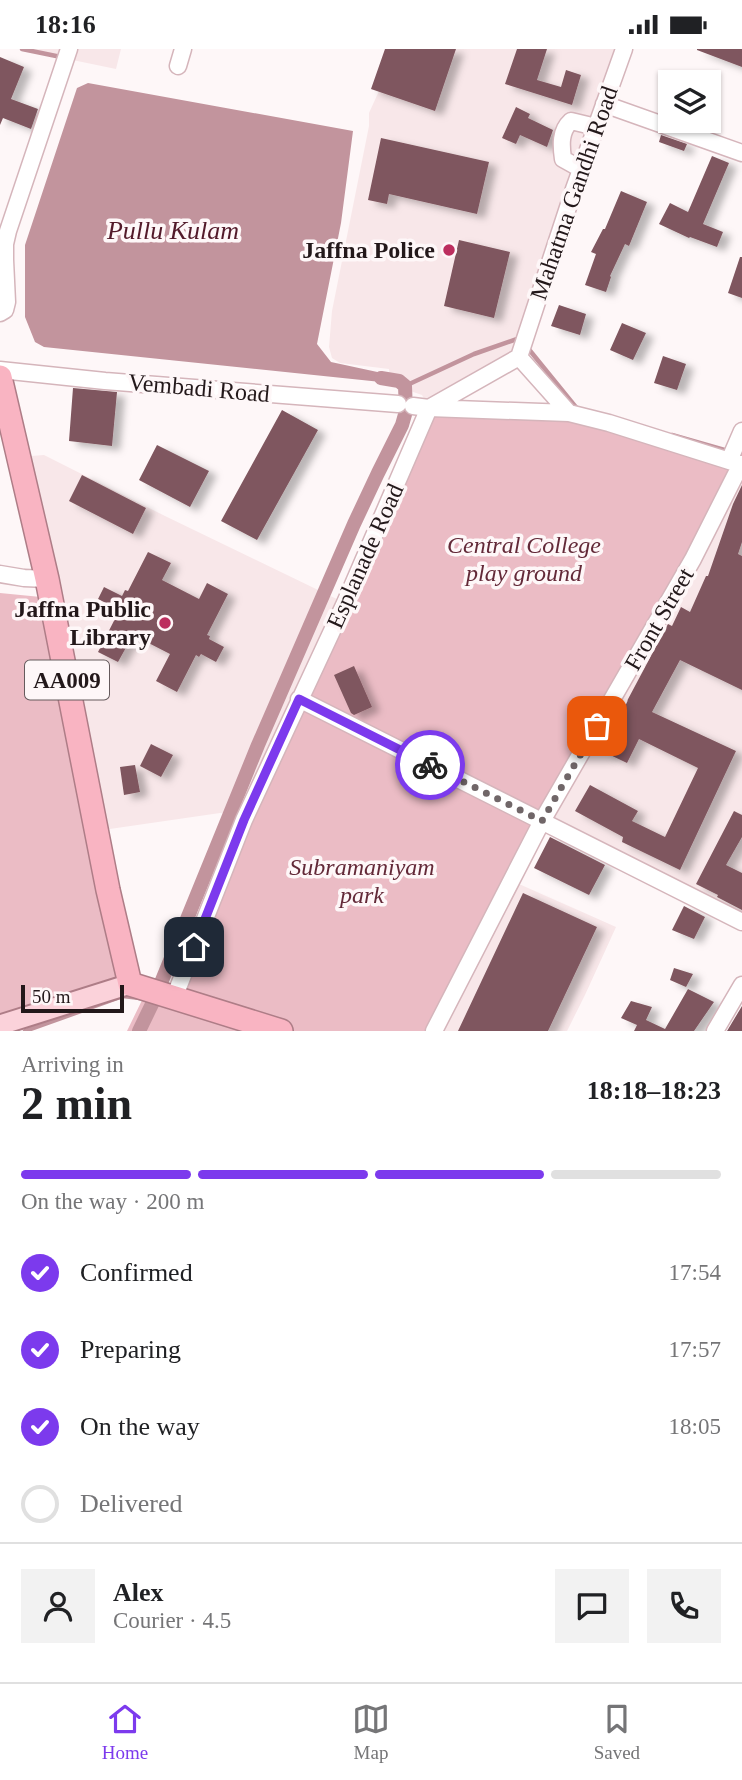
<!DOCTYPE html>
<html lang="en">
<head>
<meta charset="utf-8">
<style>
  :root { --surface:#fff; --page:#f2f2f2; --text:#202124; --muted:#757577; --line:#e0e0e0; --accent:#7c3aed }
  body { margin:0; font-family:Georgia,serif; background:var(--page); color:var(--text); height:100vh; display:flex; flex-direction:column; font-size:26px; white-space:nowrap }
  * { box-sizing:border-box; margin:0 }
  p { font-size:23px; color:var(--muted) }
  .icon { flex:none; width:38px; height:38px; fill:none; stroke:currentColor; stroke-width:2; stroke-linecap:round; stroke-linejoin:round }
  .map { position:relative; height:982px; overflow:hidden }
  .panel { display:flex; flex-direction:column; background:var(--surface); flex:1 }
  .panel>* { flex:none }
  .controls { position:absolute; left:658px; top:21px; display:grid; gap:14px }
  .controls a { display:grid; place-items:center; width:63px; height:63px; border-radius:0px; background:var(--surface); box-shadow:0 2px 5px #0004; font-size:35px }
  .scale { position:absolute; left:21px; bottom:18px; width:103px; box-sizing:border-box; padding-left:7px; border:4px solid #23181a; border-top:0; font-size:19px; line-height:24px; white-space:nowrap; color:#23181a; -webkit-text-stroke:5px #fef7f8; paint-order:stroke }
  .pin { position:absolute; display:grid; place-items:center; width:60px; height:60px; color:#fff; margin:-30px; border-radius:14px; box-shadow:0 4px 10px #0006 }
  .courier { position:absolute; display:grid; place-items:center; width:70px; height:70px; margin:-35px; border:5px solid #7c3aed; border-radius:50%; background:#fff; color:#222; box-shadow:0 2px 9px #0007 }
  .overview em { font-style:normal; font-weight:700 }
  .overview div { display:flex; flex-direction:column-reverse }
  .overview { display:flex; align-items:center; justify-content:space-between; height:119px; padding:0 21px }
  h1 { font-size:46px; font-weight:700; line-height:52px }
  .bar { display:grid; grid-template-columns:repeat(4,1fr); gap:10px 7px; align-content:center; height:84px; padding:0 21px }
  .bar i { height:9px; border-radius:5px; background:var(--line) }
  .bar .current { background:var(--accent) }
  .bar p { grid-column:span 4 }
  .line { display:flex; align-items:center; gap:18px; padding:0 21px; border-top:2px solid var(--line) }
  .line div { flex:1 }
  .round { display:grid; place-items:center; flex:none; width:74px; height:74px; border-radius:0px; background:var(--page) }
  ol { padding:0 21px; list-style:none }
  li { display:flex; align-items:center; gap:21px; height:77px }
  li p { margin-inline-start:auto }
  li .icon { padding:7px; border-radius:50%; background:var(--accent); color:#fff; stroke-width:4 }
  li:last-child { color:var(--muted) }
  li i { width:38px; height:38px; border:4px solid var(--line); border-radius:50% }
  .status { display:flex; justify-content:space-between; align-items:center; height:49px; padding:0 35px; background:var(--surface); direction:ltr }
  .status svg { height:19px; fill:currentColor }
  .tab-bar { display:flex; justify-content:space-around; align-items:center; height:98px; border-top:2px solid var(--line); background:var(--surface); font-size:19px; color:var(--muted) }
  .tab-bar a { display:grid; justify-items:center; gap:4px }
  .tab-bar .current { color:var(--accent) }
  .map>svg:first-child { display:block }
  .built { fill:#f8e7e9 }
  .green { fill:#ebbcc5 }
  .water { fill:#c2949d }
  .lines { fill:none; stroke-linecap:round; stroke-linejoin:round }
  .stream { stroke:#c2949d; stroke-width:4.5 }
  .canal { stroke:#c2949d; stroke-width:14 }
  .building { fill:#7f565e; filter:url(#shadow) }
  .minor-casing { stroke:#d5b5bb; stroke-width:19 }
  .major-casing { stroke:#ae7d87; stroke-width:23 }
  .highway-casing { stroke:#ae7d87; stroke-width:26 }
  .minor { stroke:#fff; stroke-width:16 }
  .major { stroke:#fbd2da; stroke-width:19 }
  .highway { stroke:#f9b4c2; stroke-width:23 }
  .done { stroke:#706668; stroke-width:7; stroke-dasharray:0 12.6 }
  .route { stroke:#7c3aed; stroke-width:9 }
  .poi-dot { fill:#bc2e5e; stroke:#fef7f8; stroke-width:2.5 }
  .labels { text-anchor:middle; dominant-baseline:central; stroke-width:7; stroke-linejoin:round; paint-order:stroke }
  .shield { fill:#fef7f8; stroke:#655b5d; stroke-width:2 }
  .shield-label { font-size:23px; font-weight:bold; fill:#23181a }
  .street-label { font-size:24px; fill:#23181a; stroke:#fef7f8 }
  .poi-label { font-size:24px; font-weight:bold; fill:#23181a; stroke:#fef7f8; text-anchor:end }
  .park-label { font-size:24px; font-style:italic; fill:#632938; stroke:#fef7f8 }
  .water-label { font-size:26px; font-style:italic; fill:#531a2a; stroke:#fef7f8 }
</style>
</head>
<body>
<div class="status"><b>18:16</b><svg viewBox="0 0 49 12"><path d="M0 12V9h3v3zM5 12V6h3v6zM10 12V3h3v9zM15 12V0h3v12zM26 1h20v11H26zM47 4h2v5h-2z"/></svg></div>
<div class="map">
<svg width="742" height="982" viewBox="0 0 742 982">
  <defs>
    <filter id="shadow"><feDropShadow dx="8" dy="4.5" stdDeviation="3.5" flood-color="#0004"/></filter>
  </defs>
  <rect width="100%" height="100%" fill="#fef7f8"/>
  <path class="built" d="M 29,0 L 121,0 L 116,20 L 29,2 Z
    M 398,0 L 624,0 L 519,308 L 429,359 L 422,346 L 390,335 L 389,320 L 340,314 L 332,309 L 329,298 L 332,262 L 369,77 L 369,64 Z
    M 44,406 L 165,467 L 345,554 L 244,771 L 232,765 L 220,764 L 96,782 L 19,413 L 31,407 Z
    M 742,413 L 742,873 L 542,772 Z
    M 510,831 L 616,878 L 585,946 L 567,982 L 434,982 Z"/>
  <path class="green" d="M 429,359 L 569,364 L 741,415 L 434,982 L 127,982 L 147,941 L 173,949 Z
    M 0,544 L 51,549 L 130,935 L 0,976 Z"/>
  <path class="water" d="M 88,34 L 353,82 L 341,174 L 317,295 L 331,313 L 382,324 L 381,333 L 44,298 L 35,293 L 25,268 L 25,196 L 77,39 Z"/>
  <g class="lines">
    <path class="stream" d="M 22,0 L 61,8
      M 527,298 L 579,362
      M 405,337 L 474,305 L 520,289
      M 672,386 L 728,402
      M 25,982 L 123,947 L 140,949"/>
    <path class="canal" d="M 139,982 L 154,951 L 258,696 L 354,475 L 378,424 L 402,376 L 406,362 L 405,337 L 399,332 L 381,329"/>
  </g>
  <path class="building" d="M 385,0 L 456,0 L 435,62 L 371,40 Z
    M 517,0 L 547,0 L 537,31 L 561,38 L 566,21 L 581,26 L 572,56 L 505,35 Z
    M 697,0 L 742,0 L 742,18 L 697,1 Z
    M 0,8 L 24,18 L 11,50 L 38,60 L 31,80 L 3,69 L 0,76 Z
    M 516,58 L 530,65 L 528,69 L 553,81 L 547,98 L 520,86 L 516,95 L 502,89 Z
    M 661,86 L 687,95 L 684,102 L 659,93 Z
    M 381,89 L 489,113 L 477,165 L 389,145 L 387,155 L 368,151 Z
    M 712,107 L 729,114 L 703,175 L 723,183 L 717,198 L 690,188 L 689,189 L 659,175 L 670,154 L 688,163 Z
    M 621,142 L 647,153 L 629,197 L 625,195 L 610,227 L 611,228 L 606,243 L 585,236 L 596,205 L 591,203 L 603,180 L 605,180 Z
    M 459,191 L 510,203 L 494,269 L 444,257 Z
    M 740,208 L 742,208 L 742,249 L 728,244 Z
    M 559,256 L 586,265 L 580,286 L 551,277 Z
    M 622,274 L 646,284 L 633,311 L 610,301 Z
    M 663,307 L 686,315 L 677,341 L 654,334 Z
    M 73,339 L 117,343 L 112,397 L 69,392 Z
    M 282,361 L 318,381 L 257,491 L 221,472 Z
    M 157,396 L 209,422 L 190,458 L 139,431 Z
    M 82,426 L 146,459 L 133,485 L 69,452 Z
    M 742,436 L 742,493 L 738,505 L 742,507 L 742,641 L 680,611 L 652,663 L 736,702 L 680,821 L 622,793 L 623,788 L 575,762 L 590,736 L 638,762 L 632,772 L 665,788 L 698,719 L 639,690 L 627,714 L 604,703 L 628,651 L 627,652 L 668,575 L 672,577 L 681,558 L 690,563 L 706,527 L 708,527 L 733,455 Z
    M 148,503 L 171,514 L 162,531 L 199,550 L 207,534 L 228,545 L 207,586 L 210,587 L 209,590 L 224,598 L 216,613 L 201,605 L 199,608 L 196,606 L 177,643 L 156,632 L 170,605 L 133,586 L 118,613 L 98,603 L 118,564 L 114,562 L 116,559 L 98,550 L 104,538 L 122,547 L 125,541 L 128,542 Z
    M 354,617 L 372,658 L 354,666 L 351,664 L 334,626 Z
    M 151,695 L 173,706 L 161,728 L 140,717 Z
    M 135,716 L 140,743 L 124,746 L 120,718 Z
    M 734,762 L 742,766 L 742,788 L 726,816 L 742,824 L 742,861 L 717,848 L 718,846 L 696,835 Z
    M 550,788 L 605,816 L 589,846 L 534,819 Z
    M 523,844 L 597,878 L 548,982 L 458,982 Z
    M 684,857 L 705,868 L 694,890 L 672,881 Z
    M 674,919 L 693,925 L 686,938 L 670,931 Z
    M 688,940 L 714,953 L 694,982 L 634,982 L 637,976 L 621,969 L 631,952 L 652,958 L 646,971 L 665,980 Z
    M 742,957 L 742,982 L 727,982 Z"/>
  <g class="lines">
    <g class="minor-casing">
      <path id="minor" d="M 178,17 L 183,0
        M 604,55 L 742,104
        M 581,120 L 563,110 C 561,96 560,82 571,72 L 596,78
        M 0,264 L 5,261 L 7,253 L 5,211 L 5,195 L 8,182 L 69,0
        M 519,308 L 569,364
        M 0,321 L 105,332 L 398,355
        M 413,357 L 429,359 L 519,308 L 574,140 L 624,0
        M 729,412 L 742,382
        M 0,525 L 24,529 L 47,530
        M 299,650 L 742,873
        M 174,949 L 244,771 L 345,554 L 429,359 L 569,364 L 609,374 L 742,416
        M 434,982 L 542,772 L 693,510 L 741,415
        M 715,982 L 742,936"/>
    </g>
    <g class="major-casing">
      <path id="major" d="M 0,976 L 130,935"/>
    </g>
    <g class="highway-casing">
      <path id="highway" d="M 0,328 L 47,530 L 108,841 L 130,935 L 281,982"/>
    </g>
    <use href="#minor" class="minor"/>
    <use href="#major" class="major"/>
    <use href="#highway" class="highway"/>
  </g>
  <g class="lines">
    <path class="done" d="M 430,716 L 542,772 L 597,677"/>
    <path class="route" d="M 194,898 L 244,771 L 299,650 L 430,716"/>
  </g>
  <g class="poi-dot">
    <circle cx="449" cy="201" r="7"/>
    <circle cx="165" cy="574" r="7"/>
  </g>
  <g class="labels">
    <rect class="shield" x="25" y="611.5" width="84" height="39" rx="5"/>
    <g class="shield-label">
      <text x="67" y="631">AA009</text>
    </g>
    <g class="street-label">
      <text transform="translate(574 144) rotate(-71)">Mahatma Gandhi Road</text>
      <text transform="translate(199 339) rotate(5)">Vembadi Road</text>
      <text transform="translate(365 507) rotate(-66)">Esplanade Road</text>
      <text transform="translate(659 570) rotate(-60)">Front Street</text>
    </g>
    <g class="poi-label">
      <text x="435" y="201">Jaffna Police</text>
      <text x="151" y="560">Jaffna Public<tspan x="151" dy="28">Library</tspan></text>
    </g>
    <g class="park-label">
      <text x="524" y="496">Central College<tspan x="524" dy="28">play ground</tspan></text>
      <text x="362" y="818">Subramaniyam<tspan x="362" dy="28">park</tspan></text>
    </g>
    <g class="water-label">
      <text x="173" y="181">Pullu Kulam</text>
    </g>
  </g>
</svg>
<div class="controls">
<a><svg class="icon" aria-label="layers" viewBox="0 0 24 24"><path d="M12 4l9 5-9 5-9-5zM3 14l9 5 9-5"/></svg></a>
</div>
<div class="scale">50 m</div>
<div class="pin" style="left:597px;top:677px;background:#ea580c"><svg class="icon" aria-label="bag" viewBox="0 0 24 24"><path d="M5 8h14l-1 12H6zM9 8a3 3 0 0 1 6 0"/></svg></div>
<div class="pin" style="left:194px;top:898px;background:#1f2937"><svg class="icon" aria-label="home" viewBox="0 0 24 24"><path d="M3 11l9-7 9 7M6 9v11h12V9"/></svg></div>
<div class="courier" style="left:430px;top:716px"><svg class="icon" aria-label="bike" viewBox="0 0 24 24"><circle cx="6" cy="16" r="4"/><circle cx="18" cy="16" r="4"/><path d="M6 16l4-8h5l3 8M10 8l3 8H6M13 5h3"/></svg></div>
</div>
<section class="panel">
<div class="overview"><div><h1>2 min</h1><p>Arriving in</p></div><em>18:18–18:23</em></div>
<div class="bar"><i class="current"></i><i class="current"></i><i class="current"></i><i></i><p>On the way · 200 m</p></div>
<ol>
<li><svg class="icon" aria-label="check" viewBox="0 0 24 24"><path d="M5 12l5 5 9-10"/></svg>Confirmed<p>17:54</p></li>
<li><svg class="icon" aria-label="check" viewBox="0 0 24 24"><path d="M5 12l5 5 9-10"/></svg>Preparing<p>17:57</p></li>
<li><svg class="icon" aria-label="check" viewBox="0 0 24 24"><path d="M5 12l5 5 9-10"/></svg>On the way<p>18:05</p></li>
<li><i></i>Delivered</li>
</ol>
<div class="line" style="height:126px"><a class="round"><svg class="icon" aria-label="person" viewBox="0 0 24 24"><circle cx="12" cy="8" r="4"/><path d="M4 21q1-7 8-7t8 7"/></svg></a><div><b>Alex</b><p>Courier · 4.5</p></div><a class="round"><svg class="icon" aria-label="chat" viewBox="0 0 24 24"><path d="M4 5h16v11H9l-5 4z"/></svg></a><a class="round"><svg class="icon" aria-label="phone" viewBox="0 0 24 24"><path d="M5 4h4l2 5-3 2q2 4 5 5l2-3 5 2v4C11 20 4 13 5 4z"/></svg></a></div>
</section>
<nav class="tab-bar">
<a class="current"><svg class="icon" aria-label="home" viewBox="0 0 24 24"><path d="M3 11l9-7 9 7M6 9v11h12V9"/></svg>Home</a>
<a><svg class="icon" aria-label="map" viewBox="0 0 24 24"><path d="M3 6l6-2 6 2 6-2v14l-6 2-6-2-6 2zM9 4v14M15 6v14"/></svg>Map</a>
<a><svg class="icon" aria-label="saved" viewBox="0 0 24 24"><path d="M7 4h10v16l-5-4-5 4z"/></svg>Saved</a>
</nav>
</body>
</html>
